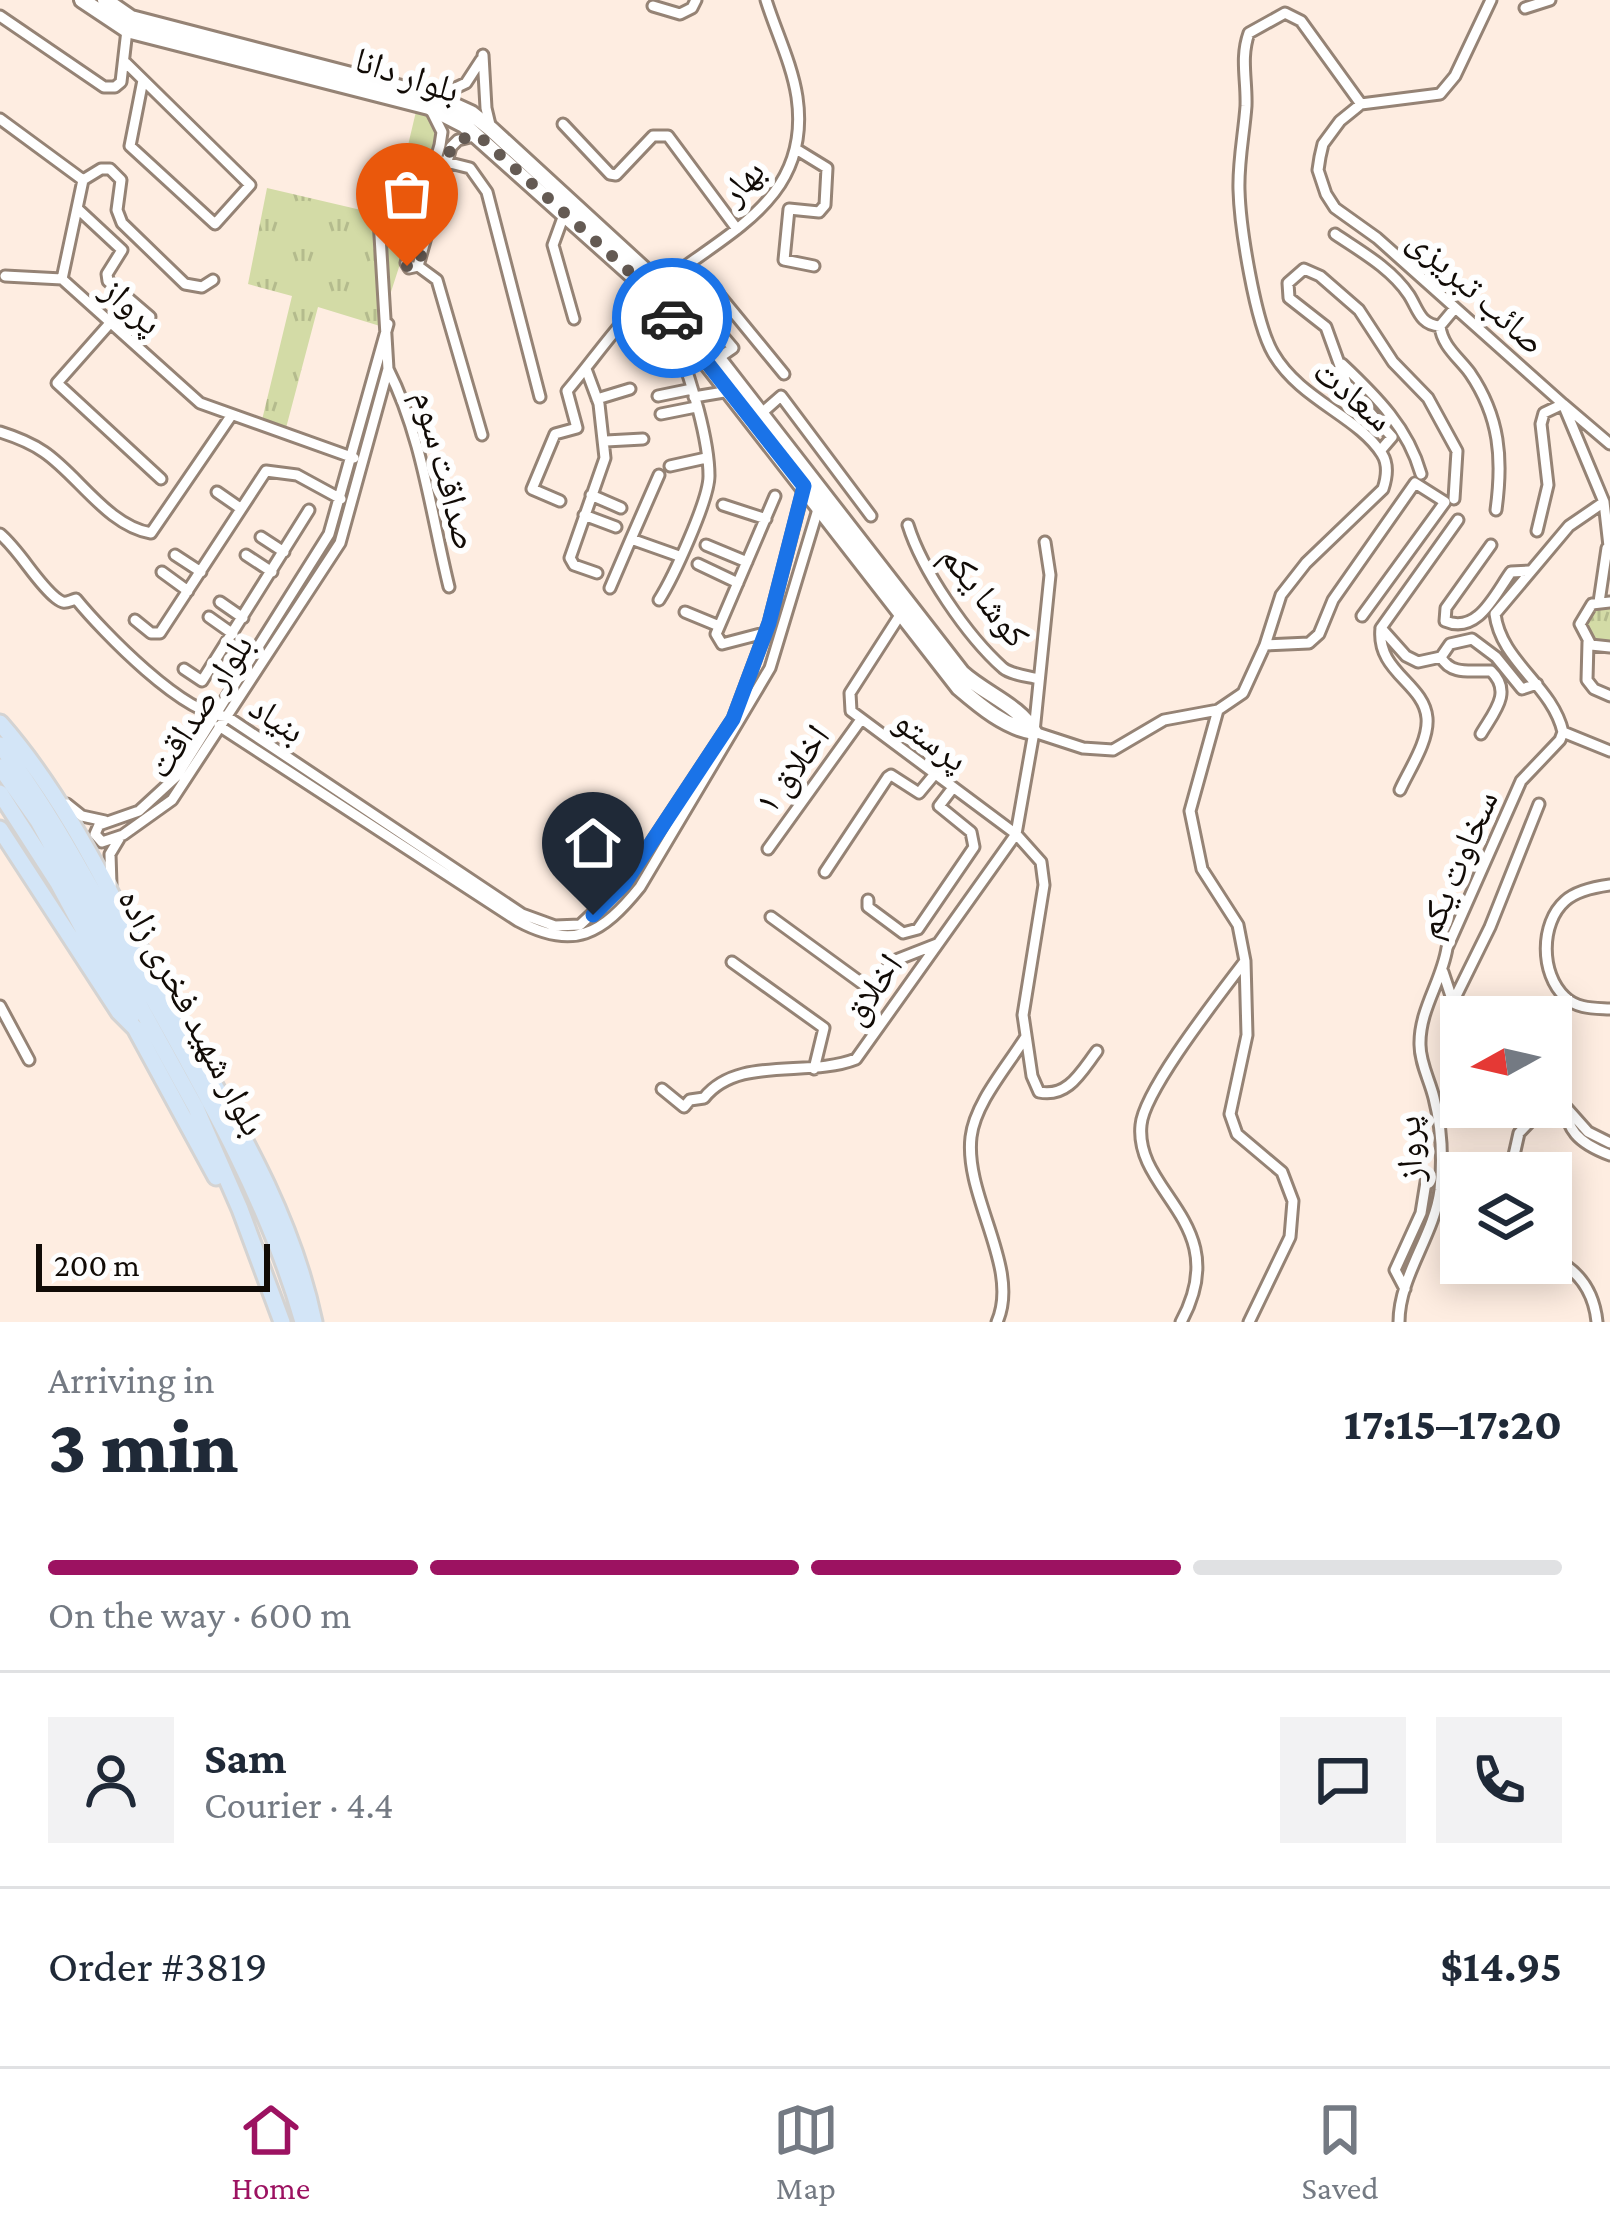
<!DOCTYPE html>
<html lang="en">
<head>
<meta charset="utf-8">
<style>
  :root { --surface:#fff; --page:#f2f2f3; --text:#1f2937; --muted:#747a83; --line:#e0e1e3; --accent:#9c1261 }
  body { margin:0; font-family:"Crimson Pro","Noto Naskh Arabic",serif; background:var(--page); color:var(--text); height:100vh; display:flex; flex-direction:column; font-size:45px; white-space:nowrap }
  * { box-sizing:border-box; margin:0 }
  p { font-size:39px; color:var(--muted) }
  .icon { flex:none; width:66px; height:66px; fill:none; stroke:currentColor; stroke-width:2; stroke-linecap:round; stroke-linejoin:round }
  .map { position:relative; height:1322px; overflow:hidden }
  .details { display:flex; flex-direction:column; background:var(--surface); flex:1 }
  .details>* { flex:none }
  .needle { width:78px; rotate:262deg }
  .controls { position:absolute; left:1440px; top:996px; display:grid; gap:24px }
  .controls a { display:grid; place-items:center; width:132px; height:132px; border-radius:0px; background:var(--surface); box-shadow:0 6px 30px #0003; font-size:60px }
  .scale { position:absolute; left:36px; bottom:30px; width:234px; box-sizing:border-box; padding-left:12px; border:6px solid #110b06; border-top:0; font-size:33px; line-height:42px; white-space:nowrap; color:#110b06; -webkit-text-stroke:9px #fefefe; paint-order:stroke }
  .pin { position:absolute; display:grid; place-items:center; width:102px; height:102px; color:#fff; margin:-123px -51px; border-radius:50% 50% 50% 0; rotate:-45deg; box-shadow:0 0 12px #0007 }
  .pin .icon { rotate:45deg }
  .courier { position:absolute; display:grid; place-items:center; width:120px; height:120px; margin:-60px; border:9px solid #1a73e8; border-radius:50%; background:#fff; color:#222; box-shadow:0 3px 15px #0007 }
  .head em { font-style:normal; font-weight:800 }
  .head div { display:flex; flex-direction:column-reverse }
  .head { display:flex; align-items:center; justify-content:space-between; height:204px; padding:0 48px }
  h1 { font-size:78px; font-weight:800; line-height:90px }
  .bar { display:grid; grid-template-columns:repeat(4,1fr); gap:18px 12px; align-content:center; height:144px; padding:0 48px }
  .bar i { height:15px; border-radius:9px; background:var(--line) }
  .bar .current { background:var(--accent) }
  .bar p { grid-column:span 4 }
  .line { display:flex; align-items:center; gap:30px; padding:0 48px; border-top:3px solid var(--line) }
  .line div { flex:1 }
  .round { display:grid; place-items:center; flex:none; width:126px; height:126px; border-radius:0px; background:var(--page) }
  .tab-bar { display:flex; justify-content:space-around; align-items:center; height:168px; border-top:3px solid var(--line); background:var(--surface); font-size:33px; color:var(--muted) }
  .tab-bar a { display:grid; justify-items:center; gap:6px }
  .tab-bar .current { color:var(--accent) }
  .map>svg:first-child { display:block }
  .grass { fill:url(#grass-tufts) }
  .lines { fill:none; stroke-linecap:round; stroke-linejoin:round }
  .street-casing { stroke:#958375; stroke-width:15 }
  .secondary-casing { stroke:#958375; stroke-width:20 }
  .primary-casing { stroke:#d4d3d2; stroke-width:21 }
  .street { stroke:#fff; stroke-width:9 }
  .secondary { stroke:#fff; stroke-width:14 }
  .primary { stroke:#d3e5f7; stroke-width:15 }
  .done { stroke:#645a53; stroke-width:12; stroke-dasharray:0 21.6 }
  .route { stroke:#1a73e8; stroke-width:15 }
  .labels { text-anchor:middle; dominant-baseline:central; stroke-width:12; stroke-linejoin:round; paint-order:stroke }
  .street-label { font-size:36px; fill:#110b06; stroke:#fefefe }
</style>
</head>
<body>
<div class="map">
<svg width="1610" height="1322" viewBox="0 0 1610 1322">
  <defs>
    <pattern id="grass-tufts" width="24" height="20" patternUnits="userSpaceOnUse" patternTransform="scale(3)"><rect width="24" height="20" fill="#d3dba6"/><path d="M3 7l-1-3M5 7V3M7 7l1-3M15 17l-1-3M17 17v-4M19 17l1-3" fill="none" stroke="#b4bb8d"/></pattern>
  </defs>
  <rect width="100%" height="100%" fill="#feede1"/>
  <path class="grass" d="M 418,103 L 449,112 L 380,326 L 318,307 L 286,428 L 262,420 L 292,296 L 248,284 L 267,188 L 391,217 Z
    M 1606,606 L 1610,607 L 1610,642 L 1598,642 L 1584,624 L 1593,608 Z"/>
  <g class="lines">
    <g class="street-casing">
      <path id="street" d="M 1491,0 L 1455,76 L 1440,94 L 1361,104 L 1340,121 L 1323,144 L 1320,157 L 1318,170 L 1326,194 L 1335,208 L 1377,238 L 1563,404 L 1604,502 L 1610,555
        M 653,6 L 680,14 L 692,8 L 696,0
        M 1525,8 L 1550,0
        M 0,16 L 104,87 L 115,87 L 121,82 L 127,30
        M 483,55 L 486,108 L 491,129
        M 126,63 L 250,185 L 215,224 L 130,146 L 143,80
        M 436,97 L 466,83 L 481,60
        M 431,110 L 442,132 L 440,145 L 406,263 L 409,268 L 418,266 L 451,147 L 458,140 L 478,135
        M 0,119 L 83,180 L 62,279 L 200,403 L 354,458
        M 563,124 L 610,174 L 616,175 L 653,136 L 668,136 L 737,229
        M 796,149 L 827,168 L 825,205 L 819,212 L 789,209 L 784,260 L 814,266
        M 442,161 L 470,168 L 487,192 L 540,397
        M 83,180 L 101,169 L 110,169 L 121,180 L 117,210 L 122,223 L 185,284 L 202,287 L 213,280
        M 79,210 L 122,250 L 107,274 L 108,281 L 150,317
        M 376,211 L 387,202 L 403,203 L 415,223
        M 565,212 L 553,245 L 574,319
        M 1335,234 C 1360,251 1391,268 1409,295 C 1418,309 1420,325 1440,326
        M 418,266 L 437,280 L 482,435
        M 5,276 L 62,279
        M 1455,308 L 1440,326 C 1442,346 1459,358 1470,373 C 1500,417 1503,459 1496,510
        M 111,322 L 57,383 L 161,479
        M 388,324 L 329,534 L 177,776 L 139,811 L 99,825 L 95,834 L 102,842 L 123,835 L 172,800 L 340,543 L 388,369 L 378,202 L 386,194 L 425,193
        M 639,346 L 671,342 L 678,346 C 691,381 709,439 709,476 C 709,500 673,578 659,600
        M 720,357 L 733,348 L 694,302 L 711,285 L 784,374
        M 1342,364 C 1377,397 1408,428 1421,474
        M 388,369 C 422,436 431,514 449,587
        M 586,369 L 599,404 L 605,458 L 570,558 L 574,565 L 597,573
        M 658,396 L 692,389
        M 694,397 L 730,391
        M 597,399 L 630,389
        M 763,412 L 781,396 L 871,516
        M 661,414 L 696,407
        M 0,432 C 16,437 31,443 44,452 C 78,475 108,526 151,533 L 231,416
        M 606,441 L 643,439
        M 1380,451 L 1392,437 L 1348,388 L 1326,327 L 1289,298 L 1288,283 L 1304,269 L 1320,276 L 1359,310 L 1393,362 L 1428,398 L 1457,451 L 1454,499
        M 670,466 L 706,458
        M 217,492 L 240,508
        M 591,495 L 621,508
        M 560,501 L 532,489 L 555,434 L 577,428 L 567,391 C 596,357 624,314 659,286 C 726,232 812,200 797,97 C 792,64 776,32 766,0
        M 723,505 L 766,519
        M 584,515 L 616,527
        M 908,525 C 922,570 967,636 1003,668 C 1012,675 1027,676 1039,679
        M 1537,531 L 1548,485 L 1541,424 L 1544,413 L 1563,404 L 1610,444
        M 0,534 C 21,552 36,582 56,598 C 65,605 66,602 76,599 C 102,631 185,717 226,716 L 522,914 L 555,926 L 580,925 L 624,884 L 733,719 L 769,623 L 804,487
        M 261,537 L 284,552
        M 631,539 L 659,475
        M 706,545 L 747,562
        M 1491,545 L 1446,608 L 1445,621 C 1478,635 1495,594 1511,572 L 1529,571
        M 175,555 L 201,572
        M 246,555 L 272,572
        M 698,564 L 738,583
        M 162,572 L 188,591
        M 610,588 L 631,539 L 679,556
        M 220,602 L 243,618
        M 1599,602 L 1607,548
        M 1610,602 L 1592,604 L 1580,624 L 1591,645 L 1610,647
        M 685,612 L 719,626
        M 902,612 L 850,693 L 851,711 L 1016,834 L 1041,862 L 1044,885 L 1023,1015 L 1032,1076 L 1039,1092 C 1068,1098 1081,1072 1097,1051
        M 209,617 L 233,634
        M 135,620 L 151,633 L 160,633 L 266,471 L 297,475 L 341,499
        M 1381,628 C 1376,672 1424,683 1427,718 C 1429,741 1409,770 1400,790
        M 764,633 L 722,644 L 716,634 L 775,496
        M 1588,642 L 1587,680 L 1594,689 L 1610,696
        M 1265,645 L 1309,643 L 1319,634 L 1333,600 L 1415,483 L 1445,502 L 1362,616
        M 1441,657 L 1418,662 L 1406,656 L 1381,628 L 1458,520
        M 184,669 L 202,681 L 309,510
        M 1218,710 L 1190,811 L 1202,869 L 1238,925 L 1245,961 L 1247,1035 L 1230,1114 L 1237,1134 L 1282,1172 L 1293,1201 L 1290,1237 L 1249,1322
        M 219,726 L 518,921 C 574,951 602,934 640,887 L 770,668 L 819,506
        M 1034,732 L 1083,748 L 1113,750 L 1164,720 L 1218,710 L 1243,693 L 1265,645 L 1281,595 L 1306,563 L 1383,489 C 1387,477 1389,465 1382,454 C 1358,416 1300,400 1273,353 C 1255,322 1240,227 1239,190 C 1238,162 1244,134 1246,106 C 1247,80 1240,58 1249,33 L 1285,13 L 1301,21 L 1361,104
        M 1563,732 L 1610,751
        M 1481,734 C 1494,712 1513,692 1491,671 C 1472,670 1451,676 1441,657 L 1450,644 L 1472,639 L 1496,657 L 1522,689 L 1537,684
        M 67,804 L 82,816 L 105,821
        M 768,849 L 860,721
        M 825,872 L 888,777 L 891,775 L 919,793 L 934,775
        M 111,885 L 110,854 L 119,839
        M 1610,885 C 1595,887 1576,891 1565,901 C 1540,923 1540,974 1565,997 C 1577,1009 1594,1008 1610,1009
        M 868,900 L 868,907 L 903,933 L 918,929 L 974,847 L 971,832 L 939,806 L 952,789
        M 771,917 L 867,987 L 876,985 L 891,962 L 937,944
        M 732,962 L 824,1028 L 814,1069
        M 1443,972 L 1453,1002 L 1470,1017
        M 1453,1002 L 1490,927 L 1539,804
        M 0,1006 L 29,1060
        M 1551,1075 C 1573,1116 1557,1135 1610,1155
        M 662,1089 L 684,1107 L 690,1100 L 704,1098 C 738,1055 808,1078 856,1059 L 1016,834 L 1034,732 L 1050,575 L 1045,542
        M 1564,1105 L 1588,1132 L 1610,1143
        M 1510,1173 L 1519,1133 L 1544,1107
        M 1551,1257 C 1579,1270 1594,1291 1597,1322
        M 1405,1289 L 1395,1270 L 1421,1213 L 1427,1176
        M 997,1322 C 1021,1268 964,1197 971,1137 C 975,1103 1007,1067 1025,1038
        M 1181,1322 C 1235,1223 1134,1193 1141,1125 C 1144,1090 1221,993 1245,961
        M 1399,1322 C 1399,1276 1434,1236 1440,1190 C 1443,1159 1442,1129 1434,1098 C 1430,1081 1420,1063 1420,1045 C 1419,1010 1442,981 1447,948 L 1521,781 L 1560,740 L 1563,732 C 1552,685 1501,662 1495,614 L 1569,526 L 1604,502"/>
    </g>
    <g class="secondary-casing">
      <path id="secondary" d="M 82,0 L 127,30 L 429,107 L 464,125 L 652,293 L 959,688 C 980,706 1006,728 1034,732
        M 105,0 L 131,18 L 436,97 L 471,113 L 491,129 L 661,285 L 962,673 C 985,694 1020,706 1034,732"/>
    </g>
    <g class="primary-casing">
      <path id="primary" d="M 0,723 C 70,803 115,904 166,998 C 223,1103 289,1202 314,1322
        M 0,745 C 53,814 91,890 134,965 C 198,1079 267,1195 303,1322
        M 0,767 L 38,821 L 196,1108 L 240,1209 L 282,1322
        M 0,793 L 58,883 L 131,1018
        M 0,829 L 119,1012 L 135,1028 L 216,1177"/>
    </g>
    <use href="#street" class="street"/>
    <use href="#secondary" class="secondary"/>
    <use href="#primary" class="primary"/>
  </g>
  <g class="lines">
    <path class="done" d="M 407,266 L 418,266 L 451,147 L 458,140 L 478,135 L 652,292 L 672,318"/>
    <path class="route" d="M 593,915 L 624,884 L 733,719 L 769,623 L 804,486 L 672,318"/>
  </g>
  <g class="labels">
    <g class="street-label">
      <text transform="translate(407 75) rotate(18)">بلوار دانا</text>
      <text transform="translate(742 182) rotate(-48)">بهار</text>
      <text transform="translate(1477 291) rotate(42)">صائب تبریزی</text>
      <text transform="translate(132 306) rotate(42)">پرواز</text>
      <text transform="translate(1353 395) rotate(40)">سعادت</text>
      <text transform="translate(446 470) rotate(75)">صداقت سوم</text>
      <text transform="translate(985 596) rotate(52)">کوشا یکم</text>
      <text transform="translate(200 706) rotate(-57)">بلوار صداقت</text>
      <text transform="translate(277 719) rotate(33)">بنیاد</text>
      <text transform="translate(931 740) rotate(36)">پرستو</text>
      <text transform="translate(792 769) rotate(-54)">اخلاق ۱</text>
      <text transform="translate(1457 864) rotate(-67)">سخاوت یکم</text>
      <text transform="translate(872 989) rotate(-55)">اخلاق</text>
      <text transform="translate(192 1012) rotate(62)">بلوار شهید فخری زاده</text>
      <text transform="translate(1409 1149) rotate(-93)">پرواز</text>
    </g>
  </g>
</svg>
<div class="controls">
<a><svg class="needle" viewBox="-14 -14 28 28"><path d="M0-13l5 13h-10z" fill="#e53935"/><path d="M0 13l5-13h-10z" fill="#747a83"/></svg></a>
<a><svg class="icon" aria-label="layers" viewBox="0 0 24 24"><path d="M12 4l9 5-9 5-9-5zM3 14l9 5 9-5"/></svg></a>
</div>
<div class="scale">200 m</div>
<div class="pin" style="left:407px;top:266px;background:#ea580c"><svg class="icon" aria-label="bag" viewBox="0 0 24 24"><path d="M5 8h14l-1 12H6zM9 8a3 3 0 0 1 6 0"/></svg></div>
<div class="pin" style="left:593px;top:915px;background:#1f2937"><svg class="icon" aria-label="home" viewBox="0 0 24 24"><path d="M3 11l9-7 9 7M6 9v11h12V9"/></svg></div>
<div class="courier" style="left:672px;top:318px"><svg class="icon" aria-label="car" viewBox="0 0 24 24"><path d="M5 17H2v-5l4-1 3-4h7l3 4 3 1v5h-3M9 17h6M6 11h13"/><circle cx="7" cy="17" r="2"/><circle cx="17" cy="17" r="2"/></svg></div>
</div>
<section class="details">
<div class="head"><div><h1>3 min</h1><p>Arriving in</p></div><em>17:15–17:20</em></div>
<div class="bar"><i class="current"></i><i class="current"></i><i class="current"></i><i></i><p>On the way · 600 m</p></div>
<div class="line" style="height:216px"><a class="round"><svg class="icon" aria-label="person" viewBox="0 0 24 24"><circle cx="12" cy="8" r="4"/><path d="M4 21q1-7 8-7t8 7"/></svg></a><div><b>Sam</b><p>Courier · 4.4</p></div><a class="round"><svg class="icon" aria-label="chat" viewBox="0 0 24 24"><path d="M4 5h16v11H9l-5 4z"/></svg></a><a class="round"><svg class="icon" aria-label="phone" viewBox="0 0 24 24"><path d="M5 4h4l2 5-3 2q2 4 5 5l2-3 5 2v4C11 20 4 13 5 4z"/></svg></a></div>
<div class="line" style="height:156px"><div>Order #3819</div><b>$14.95</b></div>
</section>
<nav class="tab-bar">
<a class="current"><svg class="icon" aria-label="home" viewBox="0 0 24 24"><path d="M3 11l9-7 9 7M6 9v11h12V9"/></svg>Home</a>
<a><svg class="icon" aria-label="map" viewBox="0 0 24 24"><path d="M3 6l6-2 6 2 6-2v14l-6 2-6-2-6 2zM9 4v14M15 6v14"/></svg>Map</a>
<a><svg class="icon" aria-label="saved" viewBox="0 0 24 24"><path d="M7 4h10v16l-5-4-5 4z"/></svg>Saved</a>
</nav>
</body>
</html>
